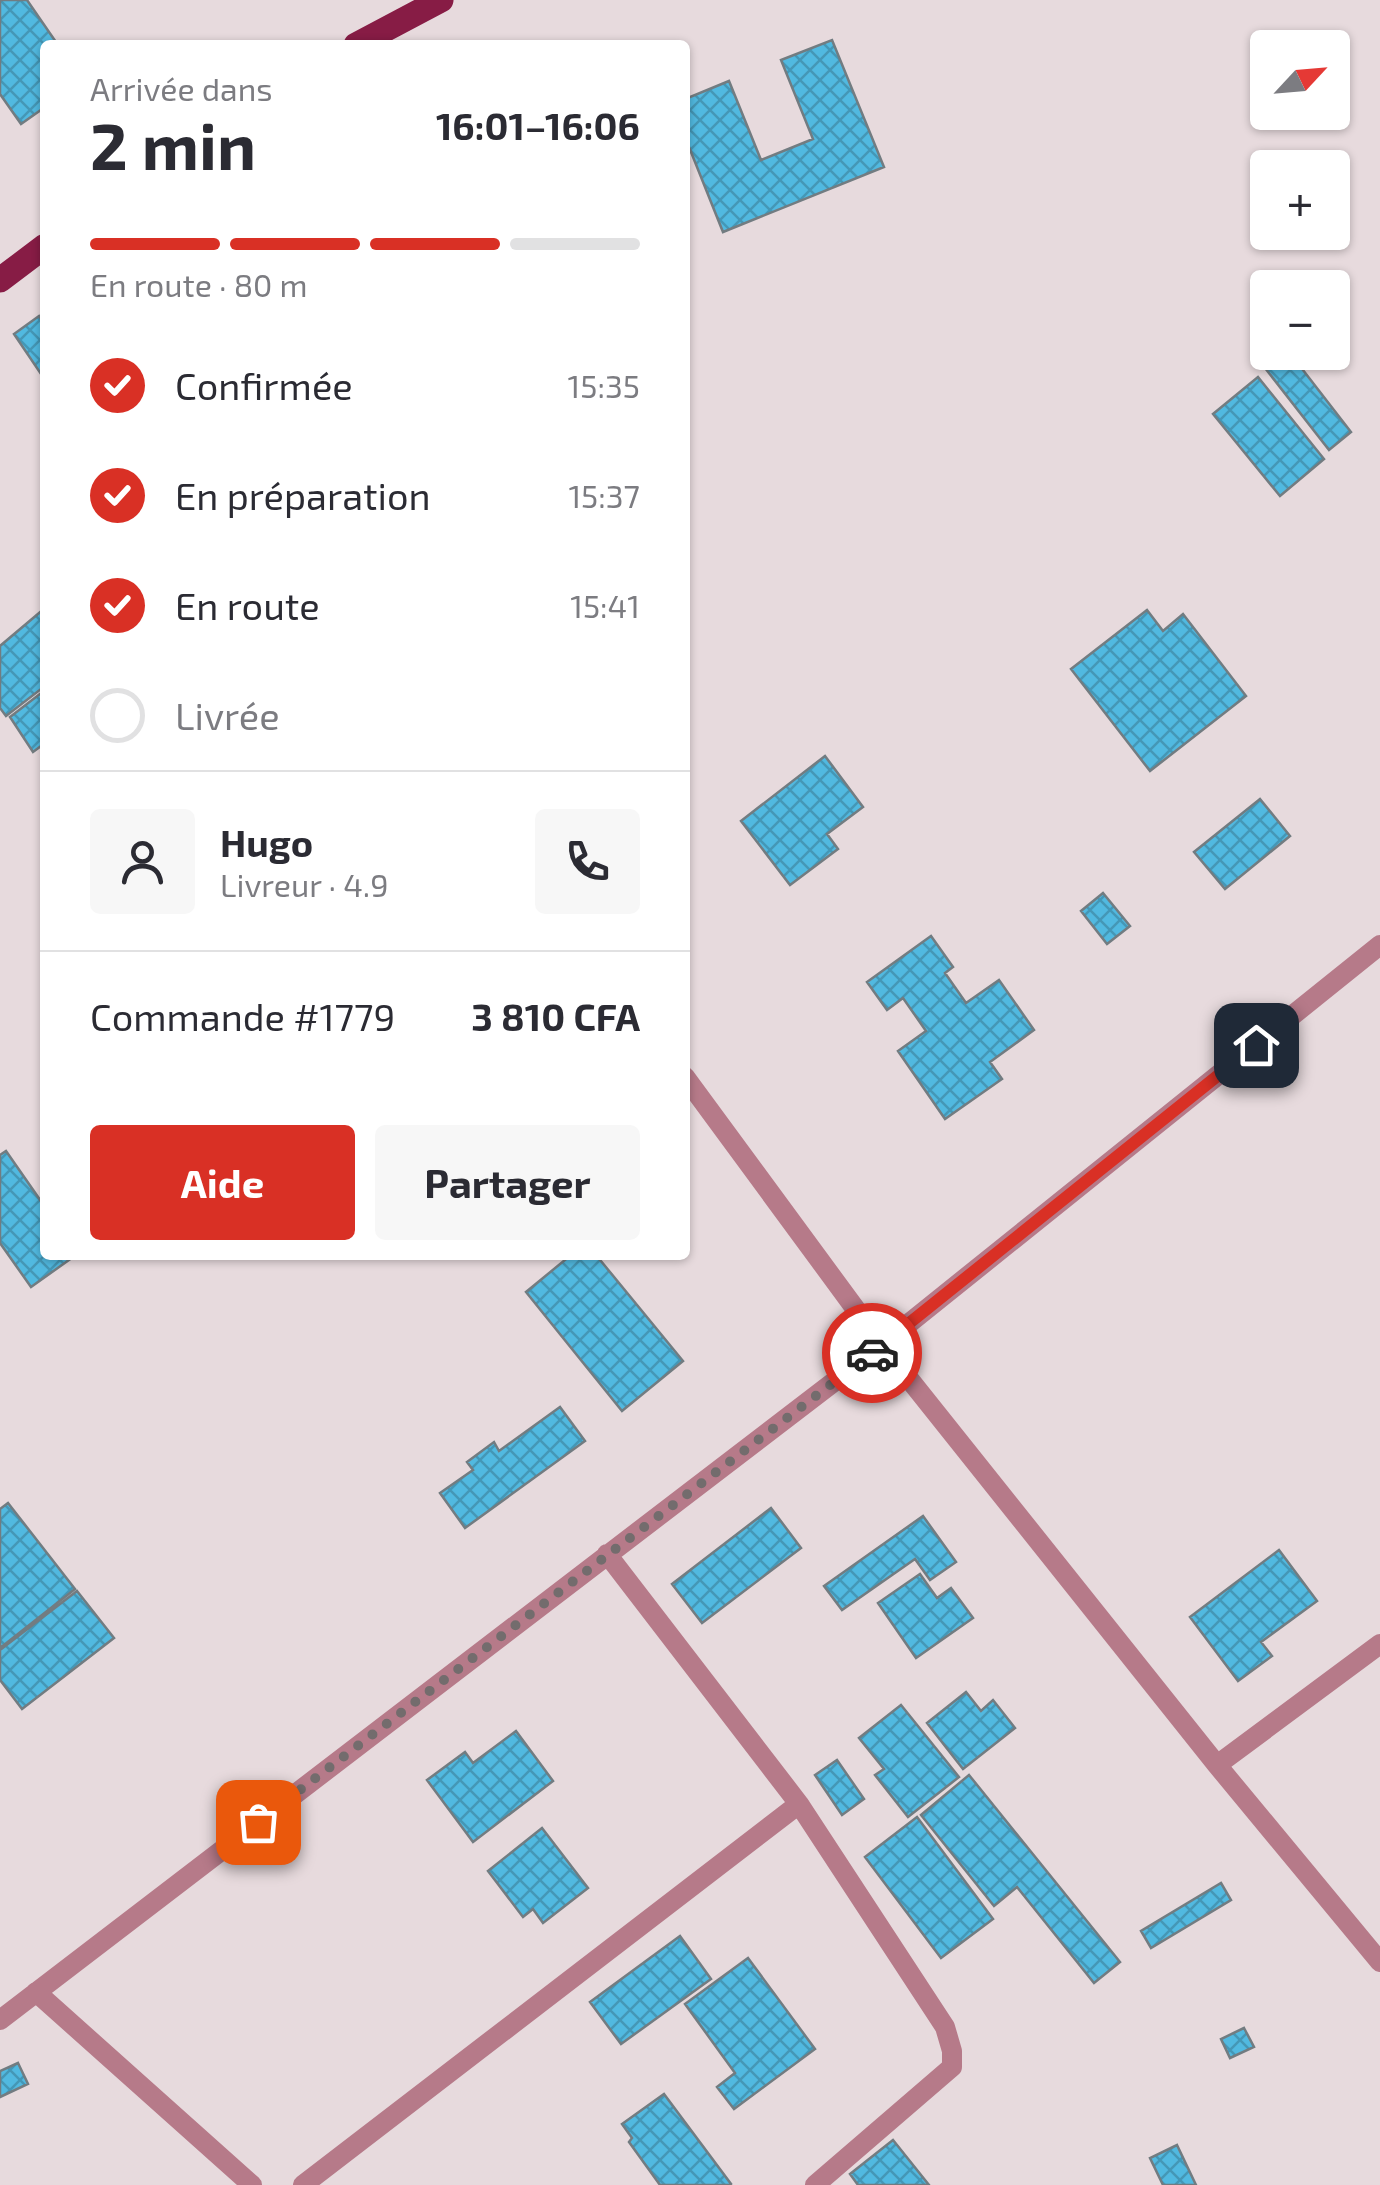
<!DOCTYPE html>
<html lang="fr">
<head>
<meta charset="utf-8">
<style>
  :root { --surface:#fff; --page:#f7f7f7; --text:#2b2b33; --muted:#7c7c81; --line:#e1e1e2; --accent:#d93025 }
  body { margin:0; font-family:"Exo 2",sans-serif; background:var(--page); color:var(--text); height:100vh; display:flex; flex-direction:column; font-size:38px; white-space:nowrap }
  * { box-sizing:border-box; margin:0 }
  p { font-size:32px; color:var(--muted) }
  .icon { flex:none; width:55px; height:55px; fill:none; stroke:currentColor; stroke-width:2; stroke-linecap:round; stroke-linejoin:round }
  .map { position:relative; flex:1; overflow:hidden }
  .side { position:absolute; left:40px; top:40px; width:650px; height:1220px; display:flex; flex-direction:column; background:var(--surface); border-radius:10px; box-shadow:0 2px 8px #0004 }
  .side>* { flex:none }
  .needle { width:65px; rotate:64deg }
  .buttons { position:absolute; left:1250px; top:30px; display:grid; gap:20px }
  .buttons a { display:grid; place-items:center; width:100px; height:100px; border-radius:10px; background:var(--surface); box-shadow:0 2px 8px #0004; font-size:50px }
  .pin { position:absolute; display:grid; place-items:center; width:85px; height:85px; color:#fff; margin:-42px; border-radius:20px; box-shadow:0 5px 15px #0006 }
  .courier { position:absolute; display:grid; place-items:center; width:100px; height:100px; margin:-50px; border:8px solid #d93025; border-radius:50%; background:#fff; color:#222; box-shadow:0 2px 12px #0007 }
  .summary em { font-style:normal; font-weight:700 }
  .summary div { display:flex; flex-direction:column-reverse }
  .summary { display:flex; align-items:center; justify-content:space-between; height:170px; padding:0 50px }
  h1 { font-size:65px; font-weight:700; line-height:75px }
  .bar { display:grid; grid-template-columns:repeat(4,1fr); gap:15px 10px; align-content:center; height:120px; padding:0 50px }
  .bar i { height:12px; border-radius:8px; background:var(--line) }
  .bar .selected { background:var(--accent) }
  .bar p { grid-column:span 4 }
  .line { display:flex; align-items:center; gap:25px; padding:0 50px; border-top:2px solid var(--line) }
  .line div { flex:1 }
  .round { display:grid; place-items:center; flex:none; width:105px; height:105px; border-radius:10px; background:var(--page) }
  ol { padding:0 50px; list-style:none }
  li { display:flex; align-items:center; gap:30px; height:110px }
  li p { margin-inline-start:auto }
  li .icon { padding:10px; border-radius:50%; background:var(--accent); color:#fff; stroke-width:4 }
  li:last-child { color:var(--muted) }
  li i { width:55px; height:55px; border:5px solid var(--line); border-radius:50% }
  .action { display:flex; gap:20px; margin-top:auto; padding:20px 50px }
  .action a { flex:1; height:115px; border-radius:10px; background:var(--accent); color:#fff; font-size:40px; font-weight:700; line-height:115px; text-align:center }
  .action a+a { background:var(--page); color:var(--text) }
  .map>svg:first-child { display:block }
  .building { fill:url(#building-cross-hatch); stroke:#727c81; stroke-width:2.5 }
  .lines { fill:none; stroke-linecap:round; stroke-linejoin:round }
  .street { stroke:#b67a89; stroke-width:20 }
  .primary { stroke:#871c45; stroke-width:25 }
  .done { stroke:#736c6d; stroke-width:10; stroke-dasharray:0 18 }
  .route { stroke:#d93025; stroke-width:12 }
</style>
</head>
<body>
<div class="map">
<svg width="1380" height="2185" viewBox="0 0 1380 2185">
  <defs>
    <pattern id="building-cross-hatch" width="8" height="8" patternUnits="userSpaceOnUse" patternTransform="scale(2.5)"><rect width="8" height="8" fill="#51b9e0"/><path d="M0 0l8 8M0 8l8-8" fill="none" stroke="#4497b6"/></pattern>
  </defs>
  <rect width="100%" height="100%" fill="#e7dadd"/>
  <path class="building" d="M 0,0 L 27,0 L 58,45 L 45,45 L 45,107 L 21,124 L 0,94 Z
    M 832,40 L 884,167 L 723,232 L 685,137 L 685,99 L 729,81 L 761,160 L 813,139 L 781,60 Z
    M 39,316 L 45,325 L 43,377 L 14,334 Z
    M 1285,352 L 1289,352 L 1351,432 L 1329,450 L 1265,368 Z
    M 1258,377 L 1324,459 L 1280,496 L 1213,414 Z
    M 45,608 L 45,686 L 6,716 L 0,708 L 0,646 Z
    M 1147,610 L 1163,631 L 1183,614 L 1246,696 L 1150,771 L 1071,669 Z
    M 45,690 L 45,743 L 33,752 L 10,717 Z
    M 825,756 L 863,807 L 827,834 L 838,849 L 790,885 L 741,821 Z
    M 1260,799 L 1290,836 L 1225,889 L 1194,852 Z
    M 1103,893 L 1130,926 L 1107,944 L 1081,911 Z
    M 931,936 L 953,967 L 945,973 L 966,1003 L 999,980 L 1034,1030 L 990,1062 L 1002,1079 L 945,1119 L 898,1051 L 926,1031 L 903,998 L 887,1010 L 867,982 Z
    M 6,1151 L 45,1207 L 45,1255 L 76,1255 L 31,1287 L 0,1243 L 0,1155 Z
    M 571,1255 L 596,1255 L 683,1361 L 622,1411 L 526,1292 Z
    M 560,1407 L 585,1441 L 465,1528 L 440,1493 L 473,1470 L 467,1462 L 494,1442 L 499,1451 Z
    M 8,1503 L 75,1589 L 0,1648 L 0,1509 Z
    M 771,1508 L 801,1548 L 702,1623 L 672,1584 Z
    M 923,1516 L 956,1562 L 930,1580 L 915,1559 L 842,1610 L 824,1586 Z
    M 1279,1550 L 1317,1601 L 1261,1642 L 1272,1656 L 1238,1681 L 1190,1617 Z
    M 920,1574 L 937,1598 L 951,1588 L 973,1618 L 916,1658 L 878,1603 Z
    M 77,1591 L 114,1638 L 22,1709 L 0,1680 L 0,1650 Z
    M 966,1692 L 981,1711 L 993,1700 L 1015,1728 L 963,1769 L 927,1723 Z
    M 901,1705 L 959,1777 L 908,1817 L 875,1775 L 884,1769 L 859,1738 Z
    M 516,1731 L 553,1781 L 473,1842 L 427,1780 L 465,1752 L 473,1763 Z
    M 837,1760 L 864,1799 L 842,1815 L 815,1775 Z
    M 969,1775 L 1120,1962 L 1094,1983 L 1017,1887 L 994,1906 L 921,1815 Z
    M 917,1817 L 993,1919 L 941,1958 L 865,1857 Z
    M 542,1828 L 588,1888 L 543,1923 L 533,1909 L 523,1917 L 488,1871 Z
    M 1221,1883 L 1231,1900 L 1151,1948 L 1141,1931 Z
    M 680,1936 L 711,1979 L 621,2044 L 590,2002 Z
    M 748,1958 L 815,2049 L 734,2109 L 717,2087 L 735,2073 L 685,2004 Z
    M 1244,2028 L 1254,2047 L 1230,2058 L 1221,2039 Z
    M 18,2063 L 28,2084 L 0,2097 L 0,2071 Z
    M 664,2094 L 731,2184 L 730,2185 L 660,2185 L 629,2142 L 632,2138 L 622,2124 Z
    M 893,2140 L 929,2185 L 858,2185 L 850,2174 Z
    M 1177,2145 L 1196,2185 L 1163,2185 L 1150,2158 Z"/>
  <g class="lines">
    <path class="street" d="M 685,1077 L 882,1345 L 1217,1765 L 1380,1962
      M 607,1554 L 799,1804 L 945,2027 L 952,2051 L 952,2067 L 815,2185
      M 1217,1765 L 1380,1644
      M 36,1992 L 252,2185
      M 0,2020 L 882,1345 L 1380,945
      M 303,2185 L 799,1804"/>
    <path class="primary" d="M 356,45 L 441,0
      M 0,280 L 45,246"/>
  </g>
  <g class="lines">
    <path class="done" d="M 258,1822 L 872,1353"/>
    <path class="route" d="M 872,1353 L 1256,1045"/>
  </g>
</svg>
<div class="buttons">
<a><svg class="needle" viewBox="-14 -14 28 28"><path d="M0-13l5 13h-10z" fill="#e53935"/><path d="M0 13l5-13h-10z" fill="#7c7c81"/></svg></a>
<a>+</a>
<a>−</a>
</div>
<div class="pin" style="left:258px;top:1822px;background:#ea580c"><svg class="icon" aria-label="bag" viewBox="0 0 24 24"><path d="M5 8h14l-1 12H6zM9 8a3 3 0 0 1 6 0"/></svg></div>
<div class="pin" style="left:1256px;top:1045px;background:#1f2937"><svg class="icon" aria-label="home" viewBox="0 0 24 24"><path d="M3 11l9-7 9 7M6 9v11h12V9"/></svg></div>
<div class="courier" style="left:872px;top:1353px"><svg class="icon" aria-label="car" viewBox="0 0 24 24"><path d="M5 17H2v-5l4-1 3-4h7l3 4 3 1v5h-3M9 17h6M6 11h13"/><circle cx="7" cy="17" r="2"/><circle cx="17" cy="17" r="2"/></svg></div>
<section class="side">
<div class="summary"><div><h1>2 min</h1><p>Arrivée dans</p></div><em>16:01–16:06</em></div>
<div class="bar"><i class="selected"></i><i class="selected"></i><i class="selected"></i><i></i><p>En route · 80 m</p></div>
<ol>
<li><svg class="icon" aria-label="check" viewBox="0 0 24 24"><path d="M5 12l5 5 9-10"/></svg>Confirmée<p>15:35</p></li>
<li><svg class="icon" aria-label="check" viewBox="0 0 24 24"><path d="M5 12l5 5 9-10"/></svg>En préparation<p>15:37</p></li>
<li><svg class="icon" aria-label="check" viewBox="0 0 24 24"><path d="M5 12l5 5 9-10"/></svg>En route<p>15:41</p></li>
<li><i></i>Livrée</li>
</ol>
<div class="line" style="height:180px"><a class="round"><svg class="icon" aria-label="person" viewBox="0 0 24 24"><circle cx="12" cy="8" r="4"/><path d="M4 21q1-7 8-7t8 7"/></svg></a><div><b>Hugo</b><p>Livreur · 4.9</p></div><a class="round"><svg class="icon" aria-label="phone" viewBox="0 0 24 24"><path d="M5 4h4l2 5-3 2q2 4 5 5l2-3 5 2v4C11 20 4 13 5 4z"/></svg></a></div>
<div class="line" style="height:130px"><div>Commande #1779</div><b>3 810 CFA</b></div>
<div class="action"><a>Aide</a><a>Partager</a></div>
</section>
</div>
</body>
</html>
